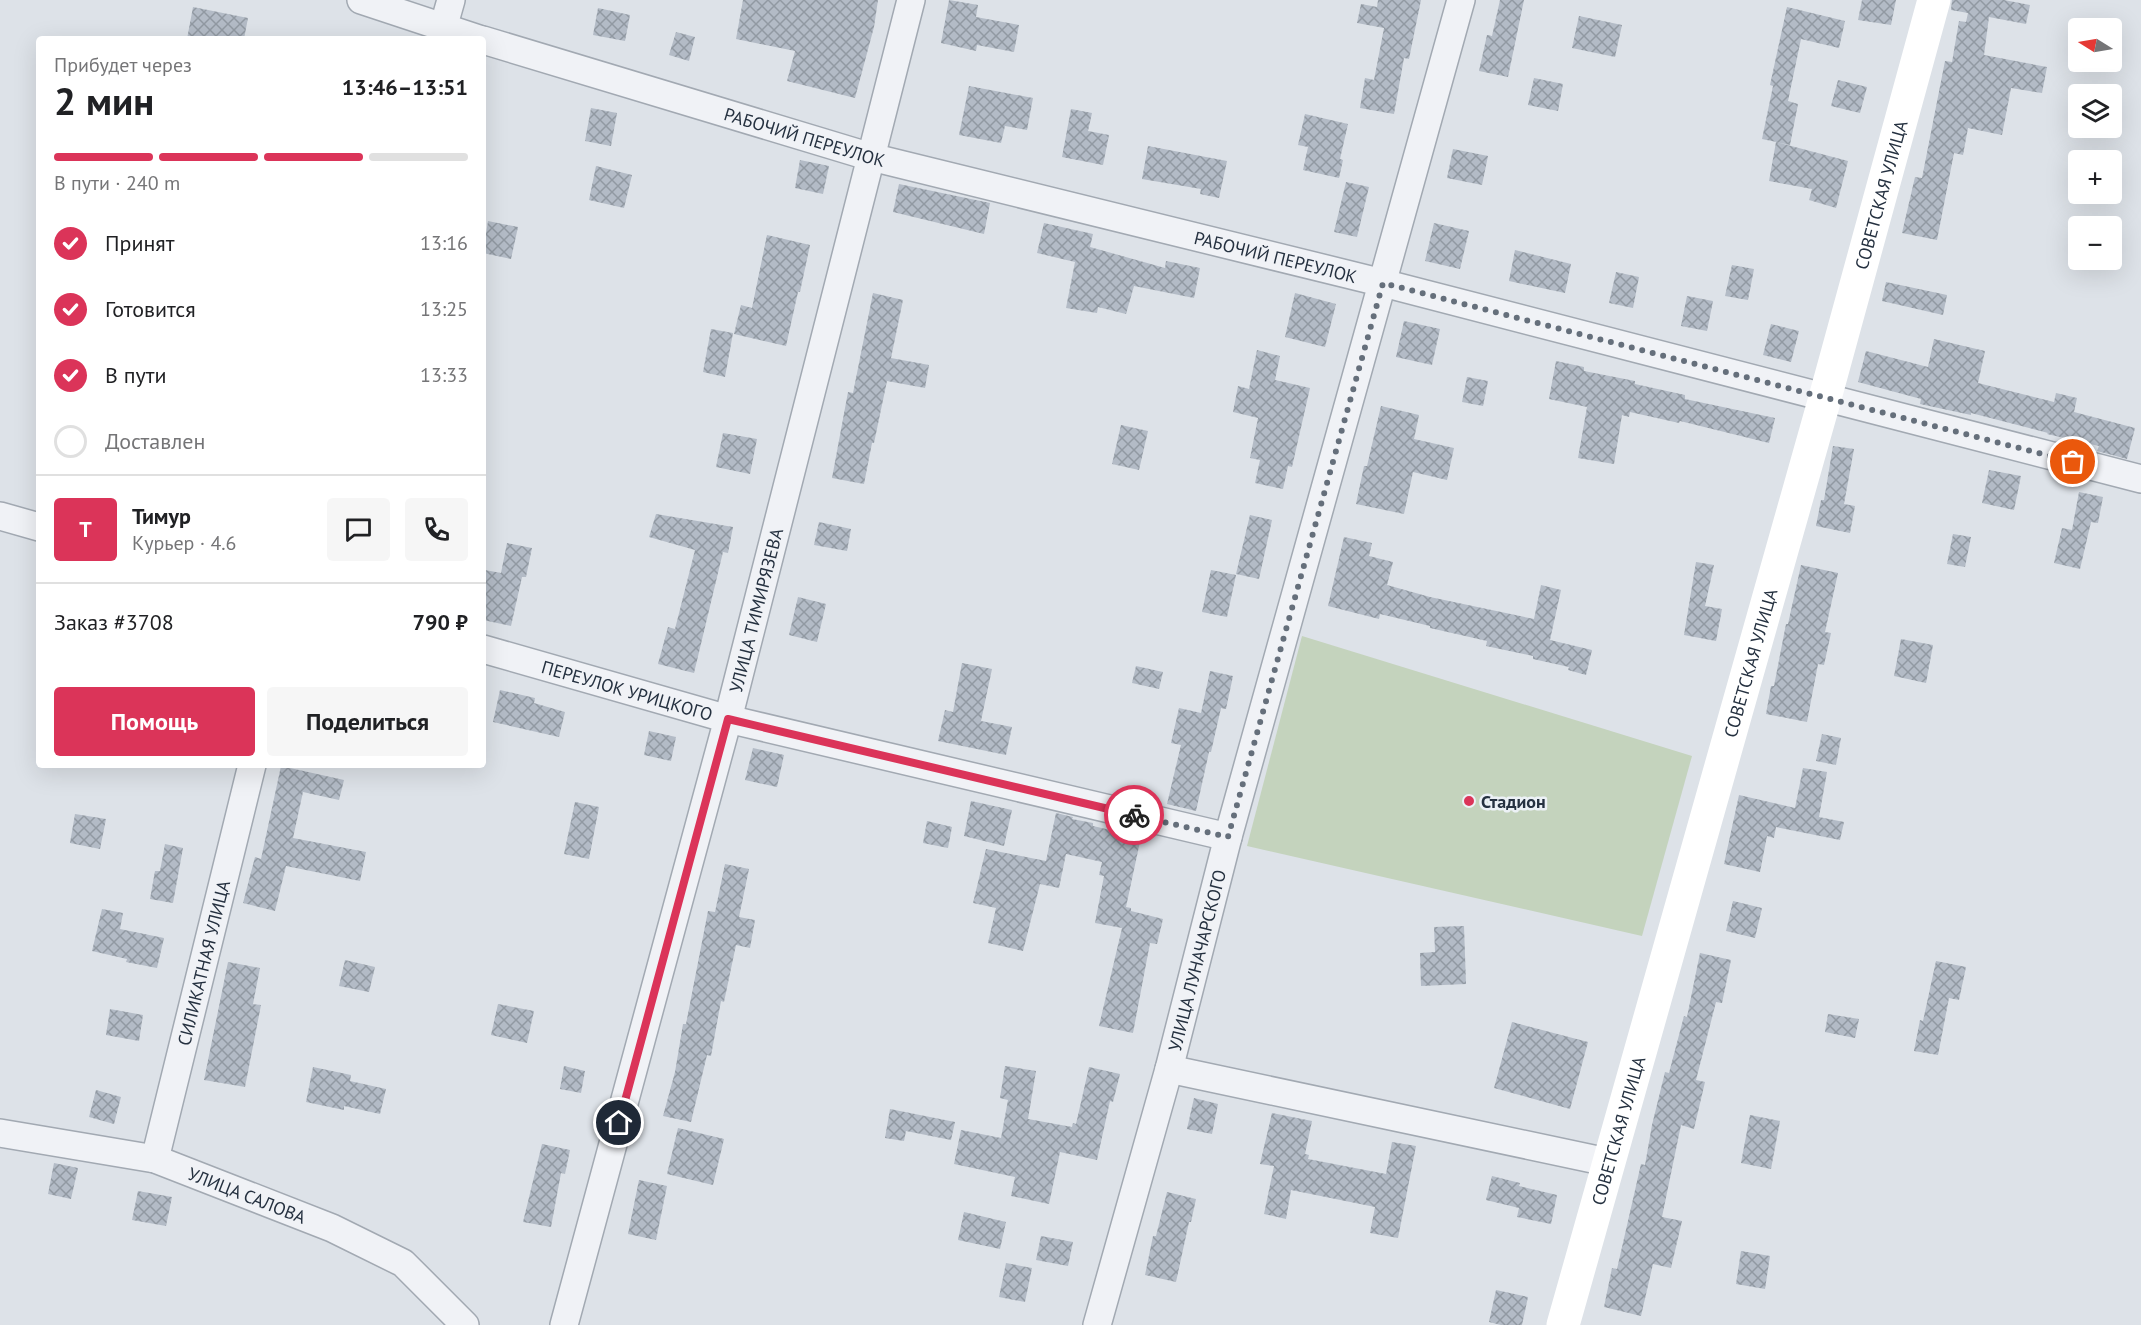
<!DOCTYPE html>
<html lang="ru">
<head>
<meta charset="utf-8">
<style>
  :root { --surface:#fff; --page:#f6f6f6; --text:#202124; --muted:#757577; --line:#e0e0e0; --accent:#db3459 }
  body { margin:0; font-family:"PT Sans",sans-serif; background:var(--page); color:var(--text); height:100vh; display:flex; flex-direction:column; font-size:22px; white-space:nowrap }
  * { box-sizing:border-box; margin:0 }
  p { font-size:20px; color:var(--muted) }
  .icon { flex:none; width:33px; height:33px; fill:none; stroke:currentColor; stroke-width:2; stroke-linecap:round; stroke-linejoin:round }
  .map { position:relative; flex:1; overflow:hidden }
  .sheet { position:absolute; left:36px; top:36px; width:450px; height:732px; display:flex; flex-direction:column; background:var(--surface); border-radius:6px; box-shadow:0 6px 24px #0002 }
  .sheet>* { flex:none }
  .needle { width:39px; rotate:281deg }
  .fabs { position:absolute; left:2068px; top:18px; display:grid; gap:12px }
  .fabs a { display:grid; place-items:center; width:54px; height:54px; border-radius:6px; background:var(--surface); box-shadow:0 6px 24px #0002; font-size:30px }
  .pin { position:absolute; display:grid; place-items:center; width:51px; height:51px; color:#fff; margin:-26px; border:3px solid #fff; border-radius:50%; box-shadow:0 2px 6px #0007 }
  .courier { position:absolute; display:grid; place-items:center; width:60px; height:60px; margin:-30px; border:4px solid #db3459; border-radius:50%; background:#fff; color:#222; box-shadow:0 2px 8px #0007 }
  .headline em { font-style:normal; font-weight:700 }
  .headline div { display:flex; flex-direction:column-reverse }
  .headline { display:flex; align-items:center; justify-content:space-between; height:102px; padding:0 18px }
  h1 { font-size:39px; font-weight:700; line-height:45px }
  .bar { display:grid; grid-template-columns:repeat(4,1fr); gap:9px 6px; align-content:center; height:72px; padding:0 18px }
  .bar i { height:8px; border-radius:4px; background:var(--line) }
  .bar .on { background:var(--accent) }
  .bar p { grid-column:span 4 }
  .line { display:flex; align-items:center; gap:15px; padding:0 18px; border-top:2px solid var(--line) }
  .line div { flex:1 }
  .round { display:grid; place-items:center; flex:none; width:63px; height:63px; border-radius:6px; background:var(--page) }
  ol { padding:0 18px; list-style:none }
  li { display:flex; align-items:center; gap:18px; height:66px }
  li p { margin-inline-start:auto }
  li .icon { padding:6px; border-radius:50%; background:var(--accent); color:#fff; stroke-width:4 }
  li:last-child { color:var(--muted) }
  li i { width:33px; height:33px; border:3px solid var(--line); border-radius:50% }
  .primary-button { display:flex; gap:12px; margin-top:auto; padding:12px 18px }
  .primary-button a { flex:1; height:69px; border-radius:6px; background:var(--accent); color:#fff; font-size:24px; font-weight:700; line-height:69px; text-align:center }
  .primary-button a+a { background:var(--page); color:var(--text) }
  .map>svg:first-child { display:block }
  .green { fill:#c4d3bd }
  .building { fill:url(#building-cross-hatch) }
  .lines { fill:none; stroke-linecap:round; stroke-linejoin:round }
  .minor-casing { stroke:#a2a9b2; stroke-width:30 }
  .minor { stroke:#f0f2f6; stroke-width:27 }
  .secondary { stroke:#fff; stroke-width:33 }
  .done { stroke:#656f7b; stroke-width:6; stroke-dasharray:0 10.8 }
  .route { stroke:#db3459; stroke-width:8 }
  .poi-dot { fill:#db3459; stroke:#ecf1f6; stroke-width:2 }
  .labels { text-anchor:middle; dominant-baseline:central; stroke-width:5; stroke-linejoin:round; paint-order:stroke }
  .street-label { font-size:18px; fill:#253140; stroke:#ecf1f6 }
  .poi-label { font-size:18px; font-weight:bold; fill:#253140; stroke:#ecf1f6; text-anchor:start }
</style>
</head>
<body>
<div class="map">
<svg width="2141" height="1325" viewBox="0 0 2141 1325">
  <defs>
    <pattern id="building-cross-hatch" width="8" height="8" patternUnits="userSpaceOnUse" patternTransform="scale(1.5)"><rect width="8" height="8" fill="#b3bbc6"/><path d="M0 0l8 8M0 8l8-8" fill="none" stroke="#9199a2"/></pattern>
  </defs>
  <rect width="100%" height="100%" fill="#dde2e8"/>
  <path class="green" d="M 1302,636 L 1692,756 L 1642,936 L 1247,846 Z"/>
  <path class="building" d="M 743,0 L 878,0 L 874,27 L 855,98 L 787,81 L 795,51 L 736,39 Z
    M 949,0 L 978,5 L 976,17 L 1019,25 L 1014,52 L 977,45 L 976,51 L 941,43 Z
    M 1378,0 L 1421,0 L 1409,59 L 1404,58 L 1394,114 L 1360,108 L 1365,78 L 1374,80 L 1384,28 L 1357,23 L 1361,4 L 1377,7 Z
    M 1500,0 L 1524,0 L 1508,77 L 1479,71 L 1487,35 L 1492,36 Z
    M 1862,0 L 1896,0 L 1891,25 L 1858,20 Z
    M 1952,0 L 2004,0 L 2030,5 L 2026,24 L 1989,17 L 1984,55 L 2047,67 L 2042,93 L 2011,88 L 2002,135 L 1968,128 L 1963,155 L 1954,153 L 1937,240 L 1902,233 L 1915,177 L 1922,178 L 1945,61 L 1952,62 L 1959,21 L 1966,22 L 1968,13 L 1951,10 Z
    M 193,7 L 248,18 L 244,39 L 187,39 Z
    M 1787,7 L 1845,21 L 1839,48 L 1801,39 L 1788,101 L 1798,104 L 1790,145 L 1762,139 L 1773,86 L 1770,85 Z
    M 598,8 L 630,15 L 625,41 L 593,35 Z
    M 1579,16 L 1622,25 L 1615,57 L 1572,48 Z
    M 676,32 L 695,37 L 689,61 L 669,55 Z
    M 1534,78 L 1563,84 L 1558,111 L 1528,105 Z
    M 1838,80 L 1867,87 L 1860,113 L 1831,106 Z
    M 969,86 L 1033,98 L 1027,130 L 1005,126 L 1001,143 L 959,135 Z
    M 591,108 L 617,113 L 611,146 L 585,141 Z
    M 1071,109 L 1092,113 L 1088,131 L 1109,135 L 1103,165 L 1062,157 Z
    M 1305,114 L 1348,124 L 1340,159 L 1343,160 L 1339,178 L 1303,170 L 1308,147 L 1298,145 Z
    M 1776,142 L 1848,161 L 1836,208 L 1809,200 L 1812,189 L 1769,181 Z
    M 1148,146 L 1227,161 L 1219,198 L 1200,194 L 1201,189 L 1142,179 Z
    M 1453,149 L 1488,156 L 1482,185 L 1447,178 Z
    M 800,160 L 829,166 L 823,194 L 795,188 Z
    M 596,166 L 632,175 L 624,208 L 589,200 Z
    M 1346,182 L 1369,187 L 1357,237 L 1334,232 Z
    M 899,184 L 990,203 L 984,234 L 893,212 Z
    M 488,221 L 518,227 L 511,259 L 483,253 Z
    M 1044,223 L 1093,234 L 1090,247 L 1165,268 L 1166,261 L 1200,268 L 1194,298 L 1134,286 L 1126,314 L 1098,307 L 1097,313 L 1066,308 L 1075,262 L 1037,253 Z
    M 1434,223 L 1469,231 L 1460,269 L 1425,261 Z
    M 767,235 L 810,245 L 800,292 L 798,292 L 786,346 L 734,334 L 741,305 L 752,308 Z
    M 1515,250 L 1571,264 L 1565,293 L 1509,281 Z
    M 1732,265 L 1754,269 L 1748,300 L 1725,296 Z
    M 1616,272 L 1639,277 L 1633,308 L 1609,303 Z
    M 1886,282 L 1947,295 L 1943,315 L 1882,301 Z
    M 873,293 L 903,300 L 891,358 L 929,365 L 925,388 L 887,381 L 874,443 L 872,443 L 864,484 L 832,478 L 848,392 L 853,393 Z
    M 1295,293 L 1336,304 L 1325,347 L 1285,337 Z
    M 1687,296 L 1713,301 L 1707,331 L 1681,326 Z
    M 1404,321 L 1440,329 L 1432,365 L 1396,357 Z
    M 1771,324 L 1799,331 L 1791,362 L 1763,355 Z
    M 711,329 L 733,333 L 725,377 L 703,372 Z
    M 1934,339 L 1985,351 L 1978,383 L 2054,402 L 2056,393 L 2077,398 L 2074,412 L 2135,428 L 2127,459 L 2097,451 L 2099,446 L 2047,434 L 2048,433 L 1971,413 L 1971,415 L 1920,404 L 1921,399 L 1858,382 L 1866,351 L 1928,367 Z
    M 1257,350 L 1280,356 L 1275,380 L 1310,388 L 1292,467 L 1288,466 L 1283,489 L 1255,483 L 1260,460 L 1250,458 L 1258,418 L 1233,412 L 1238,386 L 1249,389 Z
    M 1556,361 L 1584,367 L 1584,371 L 1635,381 L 1635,384 L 1685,395 L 1685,399 L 1775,418 L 1769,443 L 1680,421 L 1679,423 L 1630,412 L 1629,417 L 1622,415 L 1614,464 L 1578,458 L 1587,407 L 1549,399 Z
    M 1467,377 L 1488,381 L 1483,406 L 1462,402 Z
    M 1381,406 L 1419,415 L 1414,439 L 1454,448 L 1447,480 L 1413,472 L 1404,514 L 1356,504 L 1364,466 L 1367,466 Z
    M 1121,425 L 1148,431 L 1139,470 L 1112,464 Z
    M 723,433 L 757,439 L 750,474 L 716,467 Z
    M 1833,446 L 1854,449 L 1844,504 L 1855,506 L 1850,533 L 1816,526 L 1821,500 L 1824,500 Z
    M 1989,470 L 2021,476 L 2014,510 L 1982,503 Z
    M 2079,492 L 2103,497 L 2098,523 L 2091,522 L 2080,569 L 2054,563 L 2062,528 L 2072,530 Z
    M 656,514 L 733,527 L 728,553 L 723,552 L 694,673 L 658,664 L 668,627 L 675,629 L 695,550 L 649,537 Z
    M 1250,515 L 1272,520 L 1259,579 L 1236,574 Z
    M 819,522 L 851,529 L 847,551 L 814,545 Z
    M 1953,534 L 1971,537 L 1965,567 L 1947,564 Z
    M 1344,537 L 1372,543 L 1369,556 L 1393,562 L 1387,585 L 1430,597 L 1534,619 L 1541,585 L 1561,590 L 1550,640 L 1592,650 L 1586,675 L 1568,670 L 1569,667 L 1533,659 L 1533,656 L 1486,646 L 1487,641 L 1430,628 L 1430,626 L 1380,614 L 1379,619 L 1328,606 Z
    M 507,543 L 532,548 L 526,577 L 522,577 L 511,626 L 483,620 L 483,579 L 485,570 L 501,573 Z
    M 1696,562 L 1714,565 L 1705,606 L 1722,609 L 1716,641 L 1684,635 Z
    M 1801,565 L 1838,573 L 1825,632 L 1831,633 L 1824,665 L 1818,664 L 1807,722 L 1766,714 L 1771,686 L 1774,686 L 1786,624 L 1788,624 Z
    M 1211,570 L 1236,575 L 1227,617 L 1202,612 Z
    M 798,597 L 826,604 L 817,642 L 789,635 Z
    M 1901,639 L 1933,645 L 1926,683 L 1894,676 Z
    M 962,663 L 992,669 L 981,721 L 1012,727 L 1006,755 L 938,741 L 945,710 L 953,712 Z
    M 1136,666 L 1163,672 L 1159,689 L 1132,683 Z
    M 1210,671 L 1233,676 L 1226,709 L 1221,708 L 1211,752 L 1209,752 L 1196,811 L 1167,804 L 1181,745 L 1171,743 L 1179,708 L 1201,713 Z
    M 500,690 L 535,698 L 534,703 L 565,712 L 559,737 L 493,722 Z
    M 649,731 L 676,737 L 671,761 L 644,755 Z
    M 1822,734 L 1841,738 L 1836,765 L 1816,761 Z
    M 753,748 L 784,755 L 777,787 L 745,780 Z
    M 281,766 L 344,780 L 339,800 L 303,792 L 293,838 L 366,852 L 360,881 L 286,866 L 275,911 L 243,903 L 255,857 L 261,859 Z
    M 1803,768 L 1827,772 L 1819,817 L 1844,822 L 1840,840 L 1776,827 L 1774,838 L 1767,836 L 1760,872 L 1724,864 L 1739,795 L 1795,808 Z
    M 971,801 L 1012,810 L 1004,846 L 964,836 Z
    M 575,802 L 599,807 L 589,859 L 564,854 Z
    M 1056,813 L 1073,817 L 1072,819 L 1093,823 L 1093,826 L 1141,837 L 1126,907 L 1131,908 L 1131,911 L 1163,919 L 1157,944 L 1150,943 L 1133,1033 L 1099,1026 L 1122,928 L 1095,923 L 1104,876 L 1099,875 L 1102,862 L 1066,854 L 1059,888 L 1040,884 L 1023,951 L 988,943 L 996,908 L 973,903 L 986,849 L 1046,861 Z
    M 75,814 L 106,819 L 100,849 L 70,843 Z
    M 927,821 L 952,827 L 948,848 L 923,843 Z
    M 165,844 L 183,848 L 173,903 L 150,899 L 155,871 L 160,871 Z
    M 725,864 L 749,869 L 739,917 L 755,920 L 750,948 L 736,945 L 724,1002 L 721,1001 L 711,1056 L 707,1055 L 691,1122 L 663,1116 L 675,1072 L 683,1024 L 686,1024 L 708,911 L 715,912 Z
    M 1733,901 L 1762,908 L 1755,938 L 1726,931 Z
    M 102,909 L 123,913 L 120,929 L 164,938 L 157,968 L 126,962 L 127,959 L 92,951 Z
    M 1464,926 L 1466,984 L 1421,986 L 1420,953 L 1435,952 L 1434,927 Z
    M 1700,953 L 1731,960 L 1722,1003 L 1716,1002 L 1696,1080 L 1705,1082 L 1694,1129 L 1681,1125 L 1662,1217 L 1682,1221 L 1671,1268 L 1653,1264 L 1641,1316 L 1604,1307 L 1612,1268 L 1617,1269 L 1641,1164 L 1645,1165 L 1652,1125 L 1665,1072 L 1669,1073 L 1684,1016 L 1687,1017 Z
    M 345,960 L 375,967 L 369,992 L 339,986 Z
    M 1936,961 L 1966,967 L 1959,1000 L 1949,998 L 1938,1055 L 1914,1051 L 1920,1020 L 1923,1021 Z
    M 228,962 L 260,968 L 253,1004 L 261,1005 L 245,1087 L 204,1080 Z
    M 498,1004 L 534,1011 L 527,1043 L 491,1035 Z
    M 110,1009 L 143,1015 L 139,1041 L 106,1035 Z
    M 1828,1014 L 1859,1019 L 1855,1038 L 1825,1032 Z
    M 1512,1022 L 1588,1042 L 1570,1109 L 1494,1088 Z
    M 564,1066 L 585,1071 L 581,1093 L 560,1089 Z
    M 1005,1066 L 1036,1071 L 1028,1119 L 1072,1127 L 1073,1123 L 1076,1124 L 1089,1067 L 1120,1074 L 1113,1102 L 1110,1101 L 1097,1160 L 1060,1152 L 1049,1204 L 1011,1196 L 1015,1177 L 954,1164 L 961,1130 L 1001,1138 L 1008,1100 L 1000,1098 Z
    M 313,1067 L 351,1075 L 350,1081 L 386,1089 L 380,1114 L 344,1106 L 344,1110 L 306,1102 Z
    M 96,1090 L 121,1097 L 114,1124 L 89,1117 Z
    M 1194,1098 L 1218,1104 L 1212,1134 L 1187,1129 Z
    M 890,1109 L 955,1122 L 951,1140 L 906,1131 L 904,1141 L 885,1138 Z
    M 1272,1113 L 1312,1121 L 1305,1154 L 1309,1155 L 1308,1159 L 1386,1174 L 1392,1142 L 1416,1146 L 1398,1238 L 1370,1233 L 1375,1207 L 1291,1190 L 1286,1219 L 1264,1214 L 1274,1166 L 1260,1164 Z
    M 1750,1115 L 1780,1121 L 1771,1169 L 1741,1163 Z
    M 678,1128 L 724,1139 L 713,1185 L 667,1174 Z
    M 542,1144 L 570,1150 L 565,1174 L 561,1173 L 551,1227 L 523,1222 Z
    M 54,1163 L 78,1168 L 71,1199 L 48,1194 Z
    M 1492,1176 L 1520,1183 L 1519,1186 L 1557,1195 L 1551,1224 L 1517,1217 L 1519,1208 L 1486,1200 Z
    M 639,1180 L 667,1186 L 656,1240 L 628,1234 Z
    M 138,1191 L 172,1197 L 166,1226 L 132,1220 Z
    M 1167,1192 L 1196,1199 L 1191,1222 L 1189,1222 L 1176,1282 L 1145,1275 L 1153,1236 L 1156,1236 Z
    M 964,1212 L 1006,1222 L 1000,1249 L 958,1240 Z
    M 1041,1236 L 1073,1242 L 1068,1266 L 1036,1260 Z
    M 1741,1251 L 1770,1256 L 1765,1289 L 1736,1284 Z
    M 1006,1263 L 1032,1268 L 1025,1302 L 999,1297 Z
    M 1496,1290 L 1528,1297 L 1522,1325 L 1501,1325 L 1489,1322 Z"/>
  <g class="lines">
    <g class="minor-casing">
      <g id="minor">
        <path d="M 361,0 L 479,39"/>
        <path d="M 440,39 L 451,0"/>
        <path id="s1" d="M 483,40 L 871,157 L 1383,283 L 2141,479"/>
        <path d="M 0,516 L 39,527"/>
        <path id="s2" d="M 483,649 L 728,719 L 1228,837"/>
        <path d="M 1169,1069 L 1607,1162"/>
        <path id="s3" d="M 0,1133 L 155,1159 L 332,1228 L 403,1263 L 465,1325"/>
        <path id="s4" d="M 155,1159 L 252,765"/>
        <path id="s5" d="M 564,1325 L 728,719 L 911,0"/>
        <path id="s6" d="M 1097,1325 L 1169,1069 L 1228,837 L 1461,0"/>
      </g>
    </g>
    <use href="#minor" class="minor"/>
    <path class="secondary" id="s7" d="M 1563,1325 L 1825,398 L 1934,0"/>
  </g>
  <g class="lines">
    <path class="done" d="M 1134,815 L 1228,837 L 1383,283 L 2073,462"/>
    <path class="route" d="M 619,1123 L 728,719 L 1134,815"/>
  </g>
  <circle class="poi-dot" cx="1469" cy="801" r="6"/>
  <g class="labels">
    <g class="street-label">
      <text stroke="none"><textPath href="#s1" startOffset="336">РАБОЧИЙ ПЕРЕУЛОК</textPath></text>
      <text stroke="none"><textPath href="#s7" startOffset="1174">СОВЕТСКАЯ УЛИЦА</textPath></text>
      <text stroke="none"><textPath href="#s1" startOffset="822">РАБОЧИЙ ПЕРЕУЛОК</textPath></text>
      <text stroke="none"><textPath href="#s5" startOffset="740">УЛИЦА ТИМИРЯЗЕВА</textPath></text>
      <text stroke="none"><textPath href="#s7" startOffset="688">СОВЕТСКАЯ УЛИЦА</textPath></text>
      <text stroke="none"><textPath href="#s2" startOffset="150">ПЕРЕУЛОК УРИЦКОГО</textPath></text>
      <text stroke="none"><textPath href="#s6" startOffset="378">УЛИЦА ЛУНАЧАРСКОГО</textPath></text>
      <text stroke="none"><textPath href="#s4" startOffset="202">СИЛИКАТНАЯ УЛИЦА</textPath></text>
      <text stroke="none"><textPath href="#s7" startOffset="202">СОВЕТСКАЯ УЛИЦА</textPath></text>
      <text stroke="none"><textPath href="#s3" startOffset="256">УЛИЦА САЛОВА</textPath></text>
    </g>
    <g class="poi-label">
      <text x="1481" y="801">Стадион</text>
    </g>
  </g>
</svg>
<div class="fabs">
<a><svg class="needle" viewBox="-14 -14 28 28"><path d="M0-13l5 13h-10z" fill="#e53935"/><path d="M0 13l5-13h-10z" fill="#757577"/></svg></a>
<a><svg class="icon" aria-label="layers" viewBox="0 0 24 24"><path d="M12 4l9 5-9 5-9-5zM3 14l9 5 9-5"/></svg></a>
<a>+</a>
<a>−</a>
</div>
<div class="pin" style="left:2073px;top:462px;background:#ea580c"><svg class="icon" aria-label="bag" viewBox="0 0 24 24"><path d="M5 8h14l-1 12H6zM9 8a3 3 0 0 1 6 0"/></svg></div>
<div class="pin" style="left:619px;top:1123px;background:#1f2937"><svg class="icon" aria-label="home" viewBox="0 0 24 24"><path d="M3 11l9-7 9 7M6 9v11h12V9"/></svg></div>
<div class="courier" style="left:1134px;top:815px"><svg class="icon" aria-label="bike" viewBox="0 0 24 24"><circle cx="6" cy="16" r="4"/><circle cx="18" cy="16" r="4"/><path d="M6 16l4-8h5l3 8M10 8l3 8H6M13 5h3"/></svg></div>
<section class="sheet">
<div class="headline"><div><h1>2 мин</h1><p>Прибудет через</p></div><em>13:46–13:51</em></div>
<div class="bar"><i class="on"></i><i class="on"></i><i class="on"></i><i></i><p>В пути · 240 m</p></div>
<ol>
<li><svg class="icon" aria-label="check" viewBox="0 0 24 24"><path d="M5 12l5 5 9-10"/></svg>Принят<p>13:16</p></li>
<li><svg class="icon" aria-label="check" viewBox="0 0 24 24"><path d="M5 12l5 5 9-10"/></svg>Готовится<p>13:25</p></li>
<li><svg class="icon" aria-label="check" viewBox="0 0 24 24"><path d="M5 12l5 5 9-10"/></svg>В пути<p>13:33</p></li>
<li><i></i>Доставлен</li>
</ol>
<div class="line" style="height:108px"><b class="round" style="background:var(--accent);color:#fff">Т</b><div><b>Тимур</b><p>Курьер · 4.6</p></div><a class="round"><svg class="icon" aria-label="chat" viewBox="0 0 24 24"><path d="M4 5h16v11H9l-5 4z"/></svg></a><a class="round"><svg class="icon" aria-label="phone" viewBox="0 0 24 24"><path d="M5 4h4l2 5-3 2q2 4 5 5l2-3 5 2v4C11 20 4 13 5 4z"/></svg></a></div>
<div class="line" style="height:78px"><div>Заказ #3708</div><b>790 ₽</b></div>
<div class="primary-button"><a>Помощь</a><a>Поделиться</a></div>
</section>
</div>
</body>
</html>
